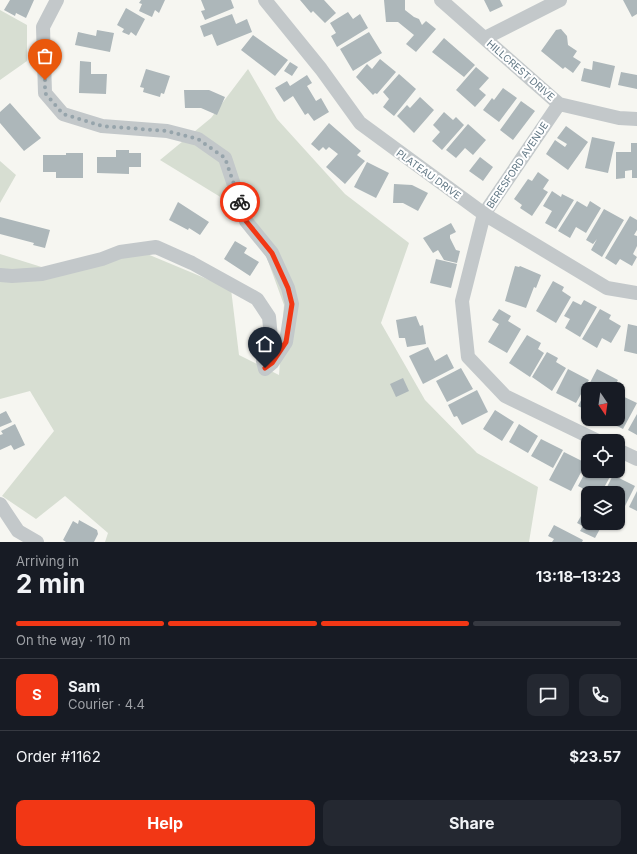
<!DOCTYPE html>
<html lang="en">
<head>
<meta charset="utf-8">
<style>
  :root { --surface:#171b24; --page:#242831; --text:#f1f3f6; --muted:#9ea1a6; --line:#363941; --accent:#f23715 }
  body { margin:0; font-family:Inter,sans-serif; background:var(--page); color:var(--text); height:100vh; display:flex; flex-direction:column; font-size:15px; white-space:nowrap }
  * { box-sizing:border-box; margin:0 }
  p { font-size:13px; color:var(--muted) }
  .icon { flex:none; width:22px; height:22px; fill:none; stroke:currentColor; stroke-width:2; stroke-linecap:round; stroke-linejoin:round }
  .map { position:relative; height:542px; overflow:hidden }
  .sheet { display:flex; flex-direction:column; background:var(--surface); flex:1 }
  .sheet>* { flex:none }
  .needle { width:26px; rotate:167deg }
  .fabs { position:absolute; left:581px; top:382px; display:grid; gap:8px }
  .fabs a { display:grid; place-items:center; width:44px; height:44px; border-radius:8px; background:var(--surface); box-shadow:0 1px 3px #0004; font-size:20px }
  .pin { position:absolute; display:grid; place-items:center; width:34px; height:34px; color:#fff; margin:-41px -17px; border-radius:50% 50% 50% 0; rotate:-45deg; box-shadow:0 0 4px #0007 }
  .pin .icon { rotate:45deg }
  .courier { position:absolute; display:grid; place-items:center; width:40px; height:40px; margin:-20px; border:3px solid #f23715; border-radius:50%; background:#fff; color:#222; box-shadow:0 1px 5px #0007 }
  .overview em { font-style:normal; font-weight:700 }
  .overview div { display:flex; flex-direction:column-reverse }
  .overview { display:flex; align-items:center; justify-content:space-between; height:68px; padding:0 16px }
  h1 { font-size:26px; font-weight:700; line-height:30px }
  .bar { display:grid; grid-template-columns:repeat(4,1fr); gap:6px 4px; align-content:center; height:48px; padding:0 16px }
  .bar i { height:5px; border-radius:3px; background:var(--line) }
  .bar .selected { background:var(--accent) }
  .bar p { grid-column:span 4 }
  .line { display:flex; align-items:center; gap:10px; padding:0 16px; border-top:1px solid var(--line) }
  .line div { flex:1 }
  .round { display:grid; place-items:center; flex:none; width:42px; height:42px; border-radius:8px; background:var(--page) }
  .cta { display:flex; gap:8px; margin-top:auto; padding:8px 16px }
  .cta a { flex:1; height:46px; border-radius:8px; background:var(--accent); color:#fff; font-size:16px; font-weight:700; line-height:46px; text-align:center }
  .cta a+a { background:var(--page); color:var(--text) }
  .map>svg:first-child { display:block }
  .green { fill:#d7ded2 }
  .building { fill:#adb7ba }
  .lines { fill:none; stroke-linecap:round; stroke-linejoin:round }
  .minor { stroke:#c3c8ca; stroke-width:14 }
  .done { stroke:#96a4ab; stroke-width:4; stroke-dasharray:0 7.2 }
  .route { stroke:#f23715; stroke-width:5 }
  .labels { text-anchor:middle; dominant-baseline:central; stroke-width:4; stroke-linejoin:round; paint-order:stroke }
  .street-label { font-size:10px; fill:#627885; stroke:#fff }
</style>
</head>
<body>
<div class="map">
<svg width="637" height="542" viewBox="0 0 637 542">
  <rect width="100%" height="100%" fill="#f6f6f1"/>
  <path class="green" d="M 0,10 L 27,25 L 27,61 L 0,80 Z
    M 248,69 L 277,119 L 345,194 L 409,243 L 381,323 L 425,400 L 477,453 L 538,487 L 529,542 L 105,542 L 108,533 L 65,496 L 36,519 L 2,496 L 54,431 L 30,391 L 0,399 L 0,254 L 48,269 L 140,251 L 231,289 L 239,355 L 279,375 L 284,305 L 264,250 L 222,198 L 160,160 L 211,118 Z
    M 0,161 L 16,175 L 0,203 Z"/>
  <path class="building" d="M 10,0 L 34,0 L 26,18 L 16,13 L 15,16 L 4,10 Z
    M 141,0 L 165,0 L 159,13 L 155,10 L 152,17 L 139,11 L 142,4 L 139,3 Z
    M 201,0 L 231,0 L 234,8 L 205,20 L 201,11 L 205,10 Z
    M 300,0 L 324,0 L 336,13 L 325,23 L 313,11 L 311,13 Z
    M 384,0 L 405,0 L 405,10 L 414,17 L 419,19 L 422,25 L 426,21 L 436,29 L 416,52 L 406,44 L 414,35 L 398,22 L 386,22 Z
    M 484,0 L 500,0 L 503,6 L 490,12 Z
    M 623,0 L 637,0 L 637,14 L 632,17 Z
    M 126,8 L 145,19 L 136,36 L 131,32 L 129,35 L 122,32 L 124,29 L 117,25 Z
    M 348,12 L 353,19 L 360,14 L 368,28 L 337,47 L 331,36 L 336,33 L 330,23 Z
    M 232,14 L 236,24 L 247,19 L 252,32 L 217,46 L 212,34 L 204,37 L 200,26 Z
    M 561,29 L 567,36 L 568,45 L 577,51 L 573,57 L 581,62 L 573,73 L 565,67 L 563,69 L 541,51 L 556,30 Z
    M 97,30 L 114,33 L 110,52 L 75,45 L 78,32 L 96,36 Z
    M 369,32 L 382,53 L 353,71 L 340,49 Z
    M 253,35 L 288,60 L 275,76 L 241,50 Z
    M 444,38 L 475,65 L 464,77 L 432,52 Z
    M 380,59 L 396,72 L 377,94 L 375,93 L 373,95 L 356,77 L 367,64 L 372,69 Z
    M 80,61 L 91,62 L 91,74 L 107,74 L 106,94 L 79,93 Z
    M 593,61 L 615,66 L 610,88 L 581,81 L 584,68 L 592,70 Z
    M 290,62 L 298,67 L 292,76 L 284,71 Z
    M 476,67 L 489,78 L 479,89 L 486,95 L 475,107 L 456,90 Z
    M 146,69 L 170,76 L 164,94 L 161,93 L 160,97 L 143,92 L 144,88 L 140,87 Z
    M 621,72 L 637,75 L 637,89 L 618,85 Z
    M 399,74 L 416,89 L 394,116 L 383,107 L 389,99 L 383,92 Z
    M 307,75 L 312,83 L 307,86 L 316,101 L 321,98 L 329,112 L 314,121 L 308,113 L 305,115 L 293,96 L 284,102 L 275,88 L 287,81 L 290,86 Z
    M 503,88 L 517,98 L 499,122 L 483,110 L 492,98 L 494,100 Z
    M 184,90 L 209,90 L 225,97 L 217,115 L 201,108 L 185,108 Z
    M 420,97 L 434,110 L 414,133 L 397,116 L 407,105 L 410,108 Z
    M 521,101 L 535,111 L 513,140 L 500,130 Z
    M 10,103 L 41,138 L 24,151 L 0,123 L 0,112 Z
    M 444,112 L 453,120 L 456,117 L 464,125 L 442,150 L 432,141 L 440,132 L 433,125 Z
    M 329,123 L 361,151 L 357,155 L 365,161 L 345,184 L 326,167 L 338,154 L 329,147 L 326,150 L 323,147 L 319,151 L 311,144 Z
    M 468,124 L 486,140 L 473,155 L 465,148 L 456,158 L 446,150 Z
    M 566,126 L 588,142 L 568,170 L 546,154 L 555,140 L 565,147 L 567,144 L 557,138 Z
    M 592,137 L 615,142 L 608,173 L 585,168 Z
    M 631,143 L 637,143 L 637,178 L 632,178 L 632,170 L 625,171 L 625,178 L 616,179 L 616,152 L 631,152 Z
    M 116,150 L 129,150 L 129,153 L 141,153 L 141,167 L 129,167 L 129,174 L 97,173 L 97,157 L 116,157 Z
    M 66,153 L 83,153 L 83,178 L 56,178 L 56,172 L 43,172 L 43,155 L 66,155 Z
    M 480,157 L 493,167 L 483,181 L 469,171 Z
    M 367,162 L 389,173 L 376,198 L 354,187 Z
    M 538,172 L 549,180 L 543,189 L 548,192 L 532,216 L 520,208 L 522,205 L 514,199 L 528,179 L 532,181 Z
    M 394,184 L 412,185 L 428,193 L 418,211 L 403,203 L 393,203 Z
    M 552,191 L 561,197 L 562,194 L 574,200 L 556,229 L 545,223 L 552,211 L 543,206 Z
    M 577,201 L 587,207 L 590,201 L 601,208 L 586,233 L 576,227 L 570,238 L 558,231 Z
    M 178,202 L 209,222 L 200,235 L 189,228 L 188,230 L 169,220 Z
    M 604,209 L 624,220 L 602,257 L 591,250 L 597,239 L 593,244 L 586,240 Z
    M 630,216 L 637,220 L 637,230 L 634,235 L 637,236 L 637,246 L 633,254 L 637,257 L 632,266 L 620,259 L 616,265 L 605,258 Z
    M 0,217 L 50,230 L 45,248 L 33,245 L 34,243 L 0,234 Z
    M 451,223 L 456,232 L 450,235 L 450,238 L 456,250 L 460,251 L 457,263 L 444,260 L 438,250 L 433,253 L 423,238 Z
    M 235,241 L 247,248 L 244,253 L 259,262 L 250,276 L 224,259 Z
    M 436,259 L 457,264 L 451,288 L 430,283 Z
    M 515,266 L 519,267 L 520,266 L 541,275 L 536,288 L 534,287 L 526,308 L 505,301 Z
    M 553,281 L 564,287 L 562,291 L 571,297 L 556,323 L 536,311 Z
    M 584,300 L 597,307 L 580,337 L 565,328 L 570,319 L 564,316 L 573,301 L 581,305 Z
    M 499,309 L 511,316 L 508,321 L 521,329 L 507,353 L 488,342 L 499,324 L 492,320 Z
    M 600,309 L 611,315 L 609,319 L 621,326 L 611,343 L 602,338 L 597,348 L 582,339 Z
    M 416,316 L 420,326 L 423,325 L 426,344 L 407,347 L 405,338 L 399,338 L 396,320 Z
    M 628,324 L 637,326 L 637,354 L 624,351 Z
    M 527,335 L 541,343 L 538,349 L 544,353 L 530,377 L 509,363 Z
    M 428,347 L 435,361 L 447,354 L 454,368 L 423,384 L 409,356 Z
    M 547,352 L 558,358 L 556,362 L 566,368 L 552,391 L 532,377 Z
    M 461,368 L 473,389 L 447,402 L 436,381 Z
    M 568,369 L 589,380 L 576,403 L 556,393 Z
    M 597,369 L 618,380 L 613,389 L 588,389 L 588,411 L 578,406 Z
    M 403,378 L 409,391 L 396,397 L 390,384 Z
    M 477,390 L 488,412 L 462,425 L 457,416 L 454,417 L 448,405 Z
    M 618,394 L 637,403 L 623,429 L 603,419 L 618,419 Z
    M 495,410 L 514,422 L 502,441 L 483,429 Z
    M 6,411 L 12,422 L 0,427 L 0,414 Z
    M 637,414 L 637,435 L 628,430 Z
    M 15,424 L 25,445 L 14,450 L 11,445 L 0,450 L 0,435 L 3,434 L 1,431 Z
    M 519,424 L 538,436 L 528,453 L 509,442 Z
    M 541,439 L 563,450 L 553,468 L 531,456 Z
    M 564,452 L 586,463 L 571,491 L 549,480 Z
    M 588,467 L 588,471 L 604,471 L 611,475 L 601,493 L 592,493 L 578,486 Z
    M 613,475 L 635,486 L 620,516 L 618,515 L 618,493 L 604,493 Z
    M 637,491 L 637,511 L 629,507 Z
    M 585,509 L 588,511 L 588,523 L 608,523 L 605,529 L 601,527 L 595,538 L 580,531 L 583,526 L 577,523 Z
    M 79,520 L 97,530 L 98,534 L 94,542 L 66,542 L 63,540 L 73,521 L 78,524 Z
    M 554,525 L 583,540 L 582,542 L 552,542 L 554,539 L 548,536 Z"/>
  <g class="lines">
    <path class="minor" d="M 265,0 L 321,69 L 360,123 L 484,214 L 607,288 L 637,293
      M 441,0 L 559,104 L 619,118 L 637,119
      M 485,38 L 560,0
      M 559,104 L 484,214 L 462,301 L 468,357 L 505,396 L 598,441
      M 0,275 L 12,276 L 42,274 L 102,259 L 120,252 L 156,247 L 192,263 L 257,299 L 269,317 L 271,338 L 263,361 L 265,369 L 272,363 L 286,342 L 292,304 L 288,288 L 272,253 L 246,221 L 225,158 L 198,139 L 167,131 L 102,126 L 63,114 L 45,93 L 43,27 L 57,0
      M 618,450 L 637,459
      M 0,504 L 18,531 L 37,542"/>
  </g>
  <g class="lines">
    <path class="done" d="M 45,80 L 45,93 L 63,114 L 102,126 L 167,131 L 198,139 L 225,158 L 240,202"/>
    <path class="route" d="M 240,202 L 246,221 L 272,253 L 288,288 L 292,304 L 286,342 L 272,363 L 265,368"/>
  </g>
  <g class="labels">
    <g class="street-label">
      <text transform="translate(521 70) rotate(41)">HILLCREST DRIVE</text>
      <text transform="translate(517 165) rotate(-56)">BERESFORD AVENUE</text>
      <text transform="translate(429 174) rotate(36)">PLATEAU DRIVE</text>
    </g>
  </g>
</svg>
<div class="fabs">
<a><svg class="needle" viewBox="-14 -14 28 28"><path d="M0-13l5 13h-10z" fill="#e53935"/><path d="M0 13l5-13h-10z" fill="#9ea1a6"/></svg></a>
<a><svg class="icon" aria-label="locate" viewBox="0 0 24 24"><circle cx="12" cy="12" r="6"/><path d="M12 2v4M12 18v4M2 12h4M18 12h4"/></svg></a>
<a><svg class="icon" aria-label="layers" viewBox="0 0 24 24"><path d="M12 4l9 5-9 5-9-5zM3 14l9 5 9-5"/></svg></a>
</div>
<div class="pin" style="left:45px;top:80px;background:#ea580c"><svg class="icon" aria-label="bag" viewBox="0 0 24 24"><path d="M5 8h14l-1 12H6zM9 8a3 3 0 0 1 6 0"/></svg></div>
<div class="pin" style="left:265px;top:368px;background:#1f2937"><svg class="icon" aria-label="home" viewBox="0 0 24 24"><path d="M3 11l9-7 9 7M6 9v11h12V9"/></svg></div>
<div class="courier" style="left:240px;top:202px"><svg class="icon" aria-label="bike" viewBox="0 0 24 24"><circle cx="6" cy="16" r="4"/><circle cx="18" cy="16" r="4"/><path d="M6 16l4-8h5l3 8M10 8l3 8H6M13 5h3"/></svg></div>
</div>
<section class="sheet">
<div class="overview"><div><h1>2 min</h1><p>Arriving in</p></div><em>13:18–13:23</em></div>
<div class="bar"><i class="selected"></i><i class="selected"></i><i class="selected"></i><i></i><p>On the way · 110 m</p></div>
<div class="line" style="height:72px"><b class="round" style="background:var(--accent);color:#fff">S</b><div><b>Sam</b><p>Courier · 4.4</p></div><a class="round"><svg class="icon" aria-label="chat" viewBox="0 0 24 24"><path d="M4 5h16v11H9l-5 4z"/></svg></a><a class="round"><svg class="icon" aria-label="phone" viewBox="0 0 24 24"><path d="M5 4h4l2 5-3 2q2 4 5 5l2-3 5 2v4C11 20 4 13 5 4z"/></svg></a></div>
<div class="line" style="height:52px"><div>Order #1162</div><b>$23.57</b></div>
<div class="cta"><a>Help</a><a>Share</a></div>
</section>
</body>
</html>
